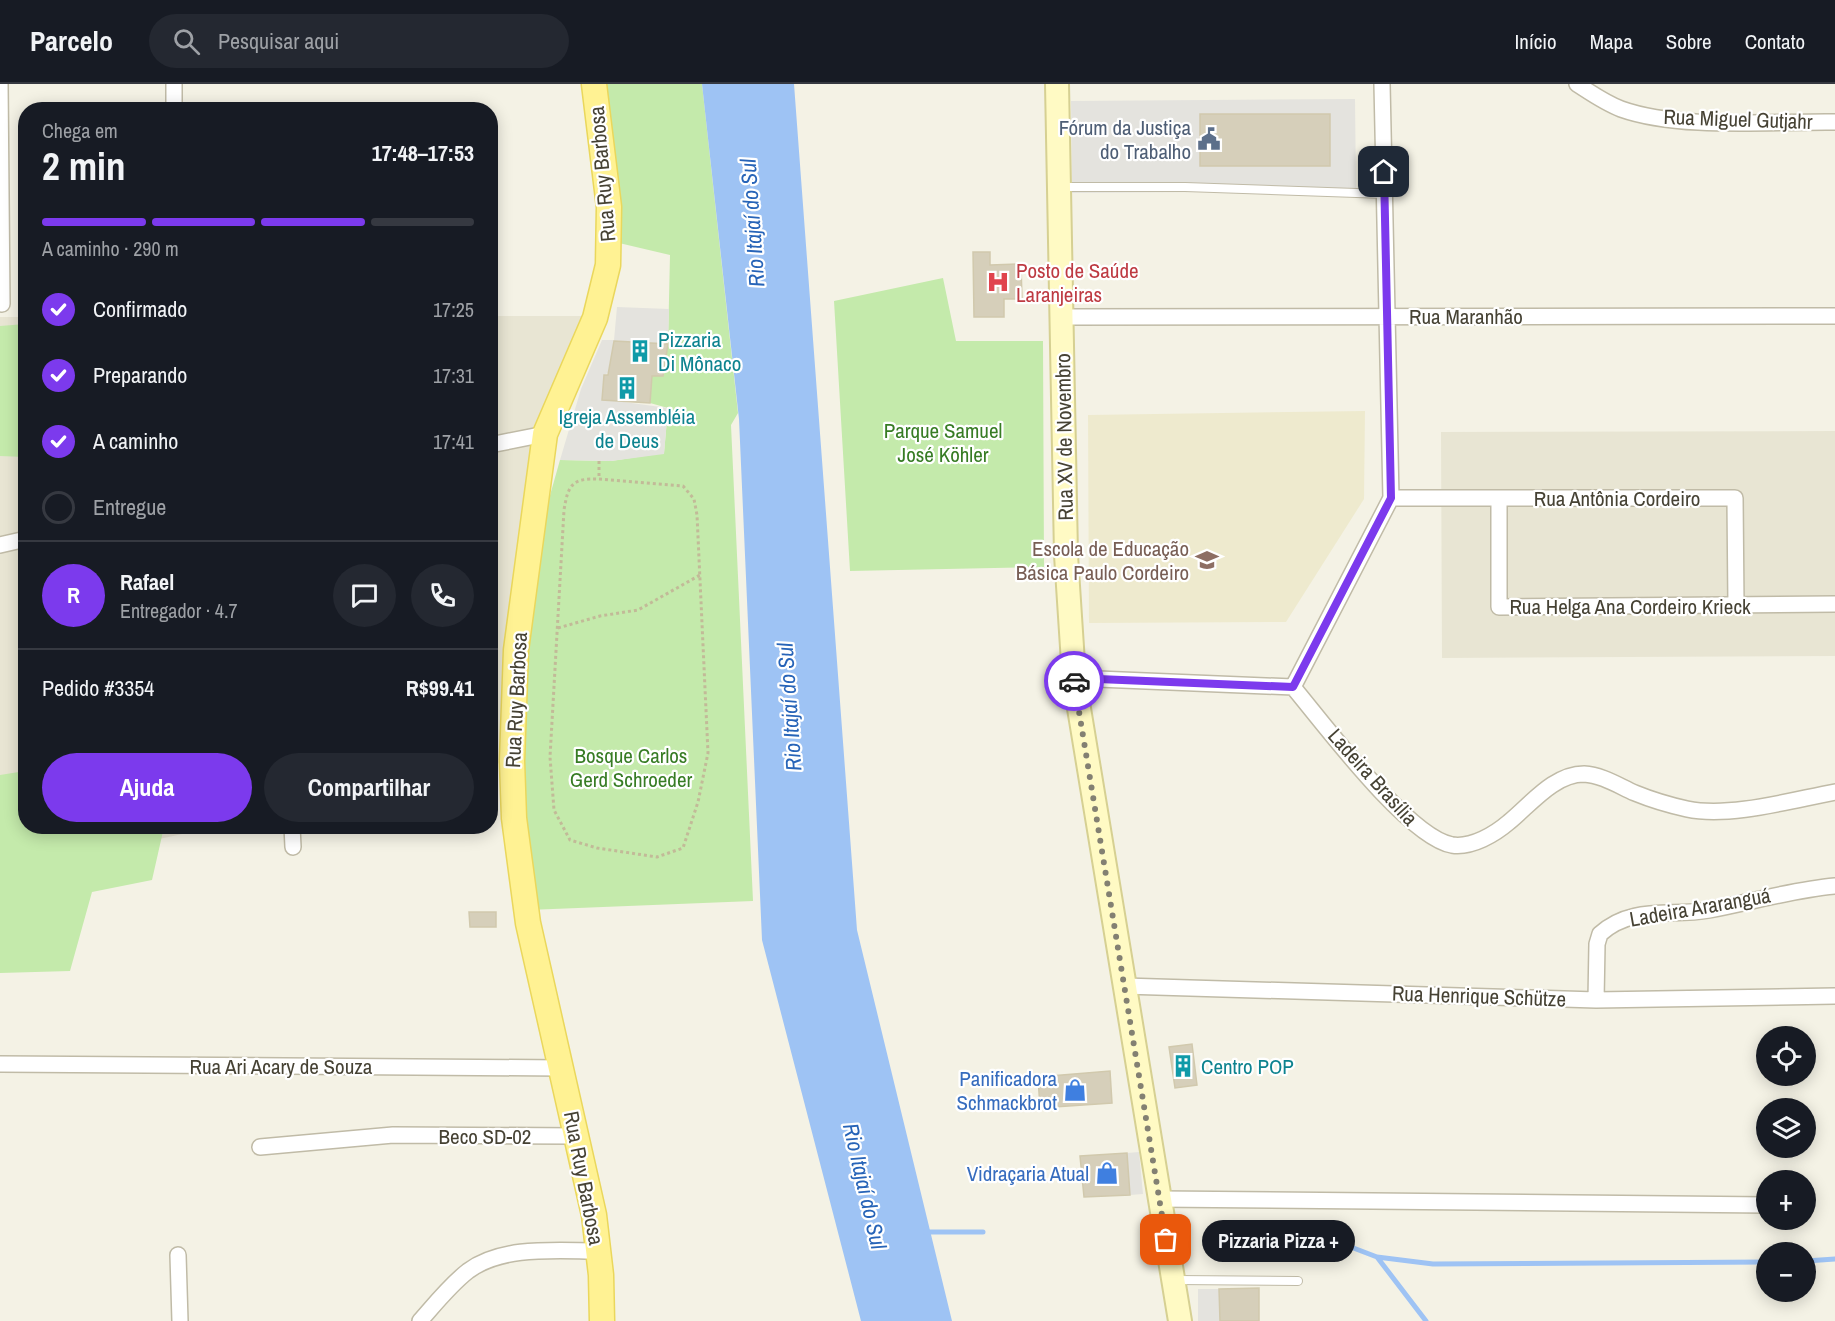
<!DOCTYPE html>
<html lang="pt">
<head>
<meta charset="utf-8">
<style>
  :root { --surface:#171b24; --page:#242831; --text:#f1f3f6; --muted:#9ea1a6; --line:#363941; --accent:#7c3aed }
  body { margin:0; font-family:"Archivo Narrow",sans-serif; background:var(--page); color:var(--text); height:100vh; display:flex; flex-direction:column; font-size:22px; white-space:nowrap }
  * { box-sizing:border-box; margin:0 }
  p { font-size:20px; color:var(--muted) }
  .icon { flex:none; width:33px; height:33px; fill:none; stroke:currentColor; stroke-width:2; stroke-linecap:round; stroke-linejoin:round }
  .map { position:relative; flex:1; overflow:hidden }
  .details { position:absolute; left:18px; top:18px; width:480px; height:732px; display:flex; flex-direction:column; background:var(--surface); border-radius:24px; box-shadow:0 3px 15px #0003 }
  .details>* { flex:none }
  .tools { position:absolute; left:1756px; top:942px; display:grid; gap:12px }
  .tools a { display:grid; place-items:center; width:60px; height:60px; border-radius:50%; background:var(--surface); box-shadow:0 3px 15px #0003; font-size:30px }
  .pin { position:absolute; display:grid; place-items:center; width:51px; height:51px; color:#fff; margin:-26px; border-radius:12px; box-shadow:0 3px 9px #0006 }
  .courier { position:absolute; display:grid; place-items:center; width:60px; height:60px; margin:-30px; border:4px solid #7c3aed; border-radius:50%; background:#fff; color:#222; box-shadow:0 2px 8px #0007 }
  .bubble { position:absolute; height:42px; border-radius:21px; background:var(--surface); box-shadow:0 3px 15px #0003; font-size:20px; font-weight:700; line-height:42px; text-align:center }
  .head em { font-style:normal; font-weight:700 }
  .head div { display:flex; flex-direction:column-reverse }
  .head { display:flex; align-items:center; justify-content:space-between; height:102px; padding:0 24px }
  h1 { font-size:39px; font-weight:700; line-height:45px }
  .bar { display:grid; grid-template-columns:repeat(4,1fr); gap:9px 6px; align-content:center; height:72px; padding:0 24px }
  .bar i { height:8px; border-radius:4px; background:var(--line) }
  .bar .active { background:var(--accent) }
  .bar p { grid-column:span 4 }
  .line { display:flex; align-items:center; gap:15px; padding:0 24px; border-top:2px solid var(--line) }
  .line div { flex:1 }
  .round { display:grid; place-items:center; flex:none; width:63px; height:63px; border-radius:32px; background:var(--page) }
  ol { padding:0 24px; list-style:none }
  li { display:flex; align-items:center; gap:18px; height:66px }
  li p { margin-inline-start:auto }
  li .icon { padding:6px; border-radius:50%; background:var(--accent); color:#fff; stroke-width:4 }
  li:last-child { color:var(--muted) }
  li i { width:33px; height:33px; border:3px solid var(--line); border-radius:50% }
  .cta { display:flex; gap:12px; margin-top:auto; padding:12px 24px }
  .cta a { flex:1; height:69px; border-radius:36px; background:var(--accent); color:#fff; font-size:24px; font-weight:700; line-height:69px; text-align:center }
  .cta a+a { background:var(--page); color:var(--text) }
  header { display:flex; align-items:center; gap:36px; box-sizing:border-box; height:84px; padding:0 30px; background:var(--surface); border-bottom:2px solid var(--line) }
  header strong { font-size:28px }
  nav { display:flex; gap:33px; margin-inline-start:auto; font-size:21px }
  .search { width:420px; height:54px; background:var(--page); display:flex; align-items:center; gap:15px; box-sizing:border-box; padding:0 21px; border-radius:33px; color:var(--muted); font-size:22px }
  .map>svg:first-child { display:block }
  .residential { fill:#e8e5d3 }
  .education { fill:#eeeace }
  .green { fill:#c4eaab }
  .parking { fill:#e4e3de }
  .water { fill:#9ec3f4 }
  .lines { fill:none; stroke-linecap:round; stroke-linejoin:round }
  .stream { stroke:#9ec3f4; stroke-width:5 }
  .building { fill:#d6cfba; stroke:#d1c9ad; stroke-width:1.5 }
  .service-casing { stroke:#c0bba7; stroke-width:10 }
  .minor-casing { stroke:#c0bba7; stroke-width:18 }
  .secondary-casing { stroke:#d6d092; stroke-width:26 }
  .primary-casing { stroke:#ead75c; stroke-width:27 }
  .path { stroke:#c2ba98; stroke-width:3; stroke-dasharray:3 3; stroke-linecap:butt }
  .service { stroke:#fff; stroke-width:8 }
  .minor { stroke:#fff; stroke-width:15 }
  .secondary { stroke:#fffac4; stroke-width:22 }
  .primary { stroke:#fff293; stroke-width:24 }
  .done { stroke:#838072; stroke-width:6; stroke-dasharray:0 10.8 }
  .route { stroke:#7c3aed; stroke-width:8 }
  .labels { text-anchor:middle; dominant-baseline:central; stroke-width:4.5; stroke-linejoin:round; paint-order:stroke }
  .street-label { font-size:21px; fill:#464234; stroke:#fff }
  .service-label { font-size:21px; fill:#4e5e75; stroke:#fff; text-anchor:end }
  .health-label { font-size:21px; fill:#be3a42; stroke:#fff; text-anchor:start }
  .culture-label { font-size:21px; fill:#0d838f; stroke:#fff; text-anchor:start }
  .park-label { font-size:21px; fill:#377c24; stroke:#fff }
  .education-label { font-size:21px; fill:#785e54; stroke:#fff; text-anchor:end }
  .shop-label { font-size:21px; fill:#366cbe; stroke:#fff; text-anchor:end }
  .water-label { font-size:22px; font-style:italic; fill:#2764b8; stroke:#fff }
</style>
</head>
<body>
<header>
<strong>Parcelo</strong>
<div class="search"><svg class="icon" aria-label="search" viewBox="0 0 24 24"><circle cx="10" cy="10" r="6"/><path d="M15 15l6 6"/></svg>Pesquisar aqui</div>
<nav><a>Início</a><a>Mapa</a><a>Sobre</a><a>Contato</a></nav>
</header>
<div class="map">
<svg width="1835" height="1237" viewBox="0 0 1835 1237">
  <rect width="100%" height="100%" fill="#f4f2e5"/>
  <path class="residential" d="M 490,232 L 591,232 L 542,352 L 509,677 L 491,681 Z
    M 0,233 L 25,233 L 26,742 L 214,743 L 0,790 Z
    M 1835,347 L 1835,572 L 1442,574 L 1441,348 Z"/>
  <path class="education" d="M 1365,327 L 1364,415 L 1286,538 L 1089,539 L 1088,331 Z"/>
  <path class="green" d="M 603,0 L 702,0 L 738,329 L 731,341 L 753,817 L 528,826 L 518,734 L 534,468 L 560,376 L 611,377 L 664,369 L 668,324 L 650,319 L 652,292 L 663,292 L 668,260 L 670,171 L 619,159 Z
    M 943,194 L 956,257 L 1043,257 L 1044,483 L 850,487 L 834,217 Z
    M 25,240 L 25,373 L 0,372 L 0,242 Z
    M 25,687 L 26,742 L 164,743 L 152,796 L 92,808 L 70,887 L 0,889 L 0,691 Z"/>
  <path class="parking" d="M 1355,15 L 1356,107 L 1072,109 L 1071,17 Z
    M 617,223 L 669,225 L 668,260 L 614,257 L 608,289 L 604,291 L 602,315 L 668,324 L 664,370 L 611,377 L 560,376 L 581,305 L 602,256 L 614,256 Z
    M 1139,1068 L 1143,1110 L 1130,1111 L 1127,1069 Z
    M 1198,1205 L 1219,1205 L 1220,1237 L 1198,1237 Z"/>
  <path class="water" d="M 702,0 L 794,0 L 857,846 L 952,1237 L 861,1237 L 762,856 L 739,335 Z"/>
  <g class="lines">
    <path class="stream" d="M 1296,1142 L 1377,1173 L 1426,1237
      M 925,1148 L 983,1148
      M 1377,1173 L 1433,1180 L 1767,1178
      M 1806,1177 L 1835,1175"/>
  </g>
  <path class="building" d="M 1200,30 L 1330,30 L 1330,82 L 1200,82 Z
    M 973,168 L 990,168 L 990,181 L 1021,180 L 1022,215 L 1004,215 L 1004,233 L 974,233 Z
    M 614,257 L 668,260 L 663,292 L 652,292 L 650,319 L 602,316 L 604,291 L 608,291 Z
    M 469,828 L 496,828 L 496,843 L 470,843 Z
    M 1192,960 L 1197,1001 L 1175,1004 L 1169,963 Z
    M 1110,987 L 1112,1019 L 1040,1024 L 1038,993 Z
    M 1127,1069 L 1130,1111 L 1084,1113 L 1080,1072 Z
    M 1259,1204 L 1259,1237 L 1220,1237 L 1219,1205 Z"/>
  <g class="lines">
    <g class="service-casing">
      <path id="service" d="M 1060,103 L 1185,103 L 1385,110
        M 1175,1196 L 1298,1197"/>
    </g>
    <g class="minor-casing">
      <path id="minor" d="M 0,0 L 2,220
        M 1577,0 C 1591,9 1605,19 1621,25 C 1680,46 1771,37 1835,38
        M 174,26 L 174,0
        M 1062,233 L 1835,232
        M 490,361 L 545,350
        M 1391,414 L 1735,414 L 1736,521
        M 1499,414 L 1499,523 L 1835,520
        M 0,461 L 26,455
        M 1074,594 L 1293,603 C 1324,640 1408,753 1452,761 C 1472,764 1495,750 1509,738 C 1531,720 1554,690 1584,690 C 1602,691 1619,702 1635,709 C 1652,716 1669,721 1687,725 C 1730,734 1792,716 1835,708
        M 1293,603 L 1391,414 L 1382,0
        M 292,742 L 293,763
        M 1124,902 L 1596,916 L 1835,912
        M 1596,916 L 1597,860 L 1600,850 C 1632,821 1670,833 1709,826 C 1751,818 1792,806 1835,802
        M 0,980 L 562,984
        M 260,1063 L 393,1051 L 577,1052
        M 1159,1115 L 1767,1121
        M 178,1171 L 180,1237
        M 420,1237 C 435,1220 450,1201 468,1187 C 503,1161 558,1167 599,1167"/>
    </g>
    <g class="secondary-casing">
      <path id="secondary" d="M 1057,0 L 1066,471 L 1074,594 L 1180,1237"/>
    </g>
    <g class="primary-casing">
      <path id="primary" d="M 594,0 L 609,123 L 608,181 L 595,234 L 545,350 L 516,566 L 512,677 L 514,734 L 528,839 L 594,1131 L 601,1191 L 602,1237"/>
    </g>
    <path class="path" d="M 599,377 L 599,395 L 683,402 L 694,415 L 697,431 L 708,669 L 698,718 L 683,764 L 657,773 L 597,764 L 570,756 L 554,726 L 550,673 L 564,426 C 568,401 572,394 599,395
      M 558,544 L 600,532 L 638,526 L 700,491"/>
    <use href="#service" class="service"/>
    <use href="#minor" class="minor"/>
    <use href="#secondary" class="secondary"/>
    <use href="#primary" class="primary"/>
  </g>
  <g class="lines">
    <path class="done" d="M 1074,597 L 1166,1156"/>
    <path class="route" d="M 1074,597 L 1074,594 L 1293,603 L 1391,414 L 1384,88"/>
  </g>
  <defs>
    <g id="civic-bare" transform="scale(1.8)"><path d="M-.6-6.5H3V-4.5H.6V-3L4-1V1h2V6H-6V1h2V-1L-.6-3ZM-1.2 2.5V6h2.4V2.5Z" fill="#5c6f8a" stroke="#fff" stroke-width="2.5" paint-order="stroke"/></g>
    <g id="hospital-bare" transform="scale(1.8)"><path d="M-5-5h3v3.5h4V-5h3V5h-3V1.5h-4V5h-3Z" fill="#e0444e" stroke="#fff" stroke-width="2.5" paint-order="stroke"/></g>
    <g id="building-bare" transform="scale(1.8)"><path d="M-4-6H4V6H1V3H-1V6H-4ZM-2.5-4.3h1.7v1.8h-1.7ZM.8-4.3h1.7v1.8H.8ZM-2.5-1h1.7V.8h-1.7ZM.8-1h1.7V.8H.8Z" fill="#0f9aa8" stroke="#fff" stroke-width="2.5" paint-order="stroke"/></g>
    <g id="school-bare" transform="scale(1.8)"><path d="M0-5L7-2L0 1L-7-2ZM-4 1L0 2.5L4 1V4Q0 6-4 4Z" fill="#8d6e63" stroke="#fff" stroke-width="2.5" paint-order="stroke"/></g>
    <g id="shop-bare" transform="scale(1.8)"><path d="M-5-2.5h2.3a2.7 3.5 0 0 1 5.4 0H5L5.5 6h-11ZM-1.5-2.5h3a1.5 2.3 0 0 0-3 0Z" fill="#3f7fe0" stroke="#fff" stroke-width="2.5" paint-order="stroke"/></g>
  </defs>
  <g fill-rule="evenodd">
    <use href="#civic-bare" x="1209" y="55"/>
    <use href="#hospital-bare" x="998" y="198"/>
    <use href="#building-bare" x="640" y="267"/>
    <use href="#building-bare" x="627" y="304"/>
    <use href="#school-bare" x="1207" y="476"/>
    <use href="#building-bare" x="1183" y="982"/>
    <use href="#shop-bare" x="1075" y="1006"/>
    <use href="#shop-bare" x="1107" y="1089"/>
  </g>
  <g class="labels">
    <g class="street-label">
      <text transform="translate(1738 35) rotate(2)">Rua Miguel Gutjahr</text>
      <text transform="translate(602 90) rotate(-95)">Rua Ruy Barbosa</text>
      <text x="1466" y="232">Rua Maranhão</text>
      <text transform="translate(1064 353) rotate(-91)">Rua XV de Novembro</text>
      <text x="1617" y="414">Rua Antônia Cordeiro</text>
      <text x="1630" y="522">Rua Helga Ana Cordeiro Krieck</text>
      <text transform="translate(516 616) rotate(-87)">Rua Ruy Barbosa</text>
      <text transform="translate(1373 693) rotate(48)">Ladeira Brasília</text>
      <text transform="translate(1700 823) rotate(-10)">Ladeira Araranguá</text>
      <text transform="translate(1479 912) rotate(2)">Rua Henrique Schütze</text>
      <text x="281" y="982">Rua Ari Acary de Souza</text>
      <text x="485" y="1052">Beco SD-02</text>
      <text transform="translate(584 1094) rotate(79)">Rua Ruy Barbosa</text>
    </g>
    <g class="service-label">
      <text x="1191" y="43">Fórum da Justiça<tspan x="1191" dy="24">do Trabalho</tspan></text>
    </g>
    <g class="health-label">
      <text x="1016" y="186">Posto de Saúde<tspan x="1016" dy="24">Laranjeiras</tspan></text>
    </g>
    <g class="culture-label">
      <text x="658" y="255">Pizzaria<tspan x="658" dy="24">Di Mônaco</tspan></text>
      <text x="627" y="332" text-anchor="middle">Igreja Assembléia<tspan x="627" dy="24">de Deus</tspan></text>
      <text x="1201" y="982">Centro POP</text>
    </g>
    <g class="park-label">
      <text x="943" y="346">Parque Samuel<tspan x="943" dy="24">José Köhler</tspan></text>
      <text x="631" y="671">Bosque Carlos<tspan x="631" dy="24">Gerd Schroeder</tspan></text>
    </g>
    <g class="education-label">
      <text x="1189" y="464">Escola de Educação<tspan x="1189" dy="24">Básica Paulo Cordeiro</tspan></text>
    </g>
    <g class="shop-label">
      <text x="1057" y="994">Panificadora<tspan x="1057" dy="24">Schmackbrot</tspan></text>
      <text x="1089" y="1089">Vidraçaria Atual</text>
    </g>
    <g class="water-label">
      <text transform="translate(752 139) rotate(-94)">Rio Itajaí do Sul</text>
      <text transform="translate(789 623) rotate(-94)">Rio Itajaí do Sul</text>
      <text transform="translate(865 1102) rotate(77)">Rio Itajaí do Sul</text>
    </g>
  </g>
</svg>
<div class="tools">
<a><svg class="icon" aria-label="locate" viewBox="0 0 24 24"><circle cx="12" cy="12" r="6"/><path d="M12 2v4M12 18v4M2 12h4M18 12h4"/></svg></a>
<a><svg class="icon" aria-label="layers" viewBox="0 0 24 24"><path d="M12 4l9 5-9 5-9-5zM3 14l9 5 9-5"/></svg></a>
<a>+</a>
<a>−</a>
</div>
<div class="pin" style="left:1166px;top:1156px;background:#ea580c"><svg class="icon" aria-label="bag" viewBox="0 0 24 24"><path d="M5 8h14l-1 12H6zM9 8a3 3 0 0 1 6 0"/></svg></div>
<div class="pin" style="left:1384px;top:88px;background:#1f2937"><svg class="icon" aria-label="home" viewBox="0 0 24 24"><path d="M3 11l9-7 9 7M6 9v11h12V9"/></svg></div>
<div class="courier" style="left:1074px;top:597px"><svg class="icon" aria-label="car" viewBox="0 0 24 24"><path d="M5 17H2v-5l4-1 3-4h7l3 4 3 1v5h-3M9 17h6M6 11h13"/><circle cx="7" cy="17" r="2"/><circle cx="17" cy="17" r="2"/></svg></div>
<div class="bubble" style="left:1202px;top:1136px;width:153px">Pizzaria Pizza +</div>
<section class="details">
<div class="head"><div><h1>2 min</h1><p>Chega em</p></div><em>17:48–17:53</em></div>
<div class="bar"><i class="active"></i><i class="active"></i><i class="active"></i><i></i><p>A caminho · 290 m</p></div>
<ol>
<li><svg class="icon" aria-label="check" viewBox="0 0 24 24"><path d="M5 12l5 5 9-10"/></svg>Confirmado<p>17:25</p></li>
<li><svg class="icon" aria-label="check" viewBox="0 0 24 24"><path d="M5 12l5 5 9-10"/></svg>Preparando<p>17:31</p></li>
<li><svg class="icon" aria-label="check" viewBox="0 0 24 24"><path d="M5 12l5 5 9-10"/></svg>A caminho<p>17:41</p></li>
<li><i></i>Entregue</li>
</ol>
<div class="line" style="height:108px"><b class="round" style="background:var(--accent);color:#fff">R</b><div><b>Rafael</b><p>Entregador · 4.7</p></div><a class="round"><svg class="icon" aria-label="chat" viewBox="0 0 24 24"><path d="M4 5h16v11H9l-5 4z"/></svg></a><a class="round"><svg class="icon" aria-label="phone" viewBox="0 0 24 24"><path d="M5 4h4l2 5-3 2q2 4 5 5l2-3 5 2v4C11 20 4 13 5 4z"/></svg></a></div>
<div class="line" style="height:78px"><div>Pedido #3354</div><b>R$99.41</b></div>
<div class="cta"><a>Ajuda</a><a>Compartilhar</a></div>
</section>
</div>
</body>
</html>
